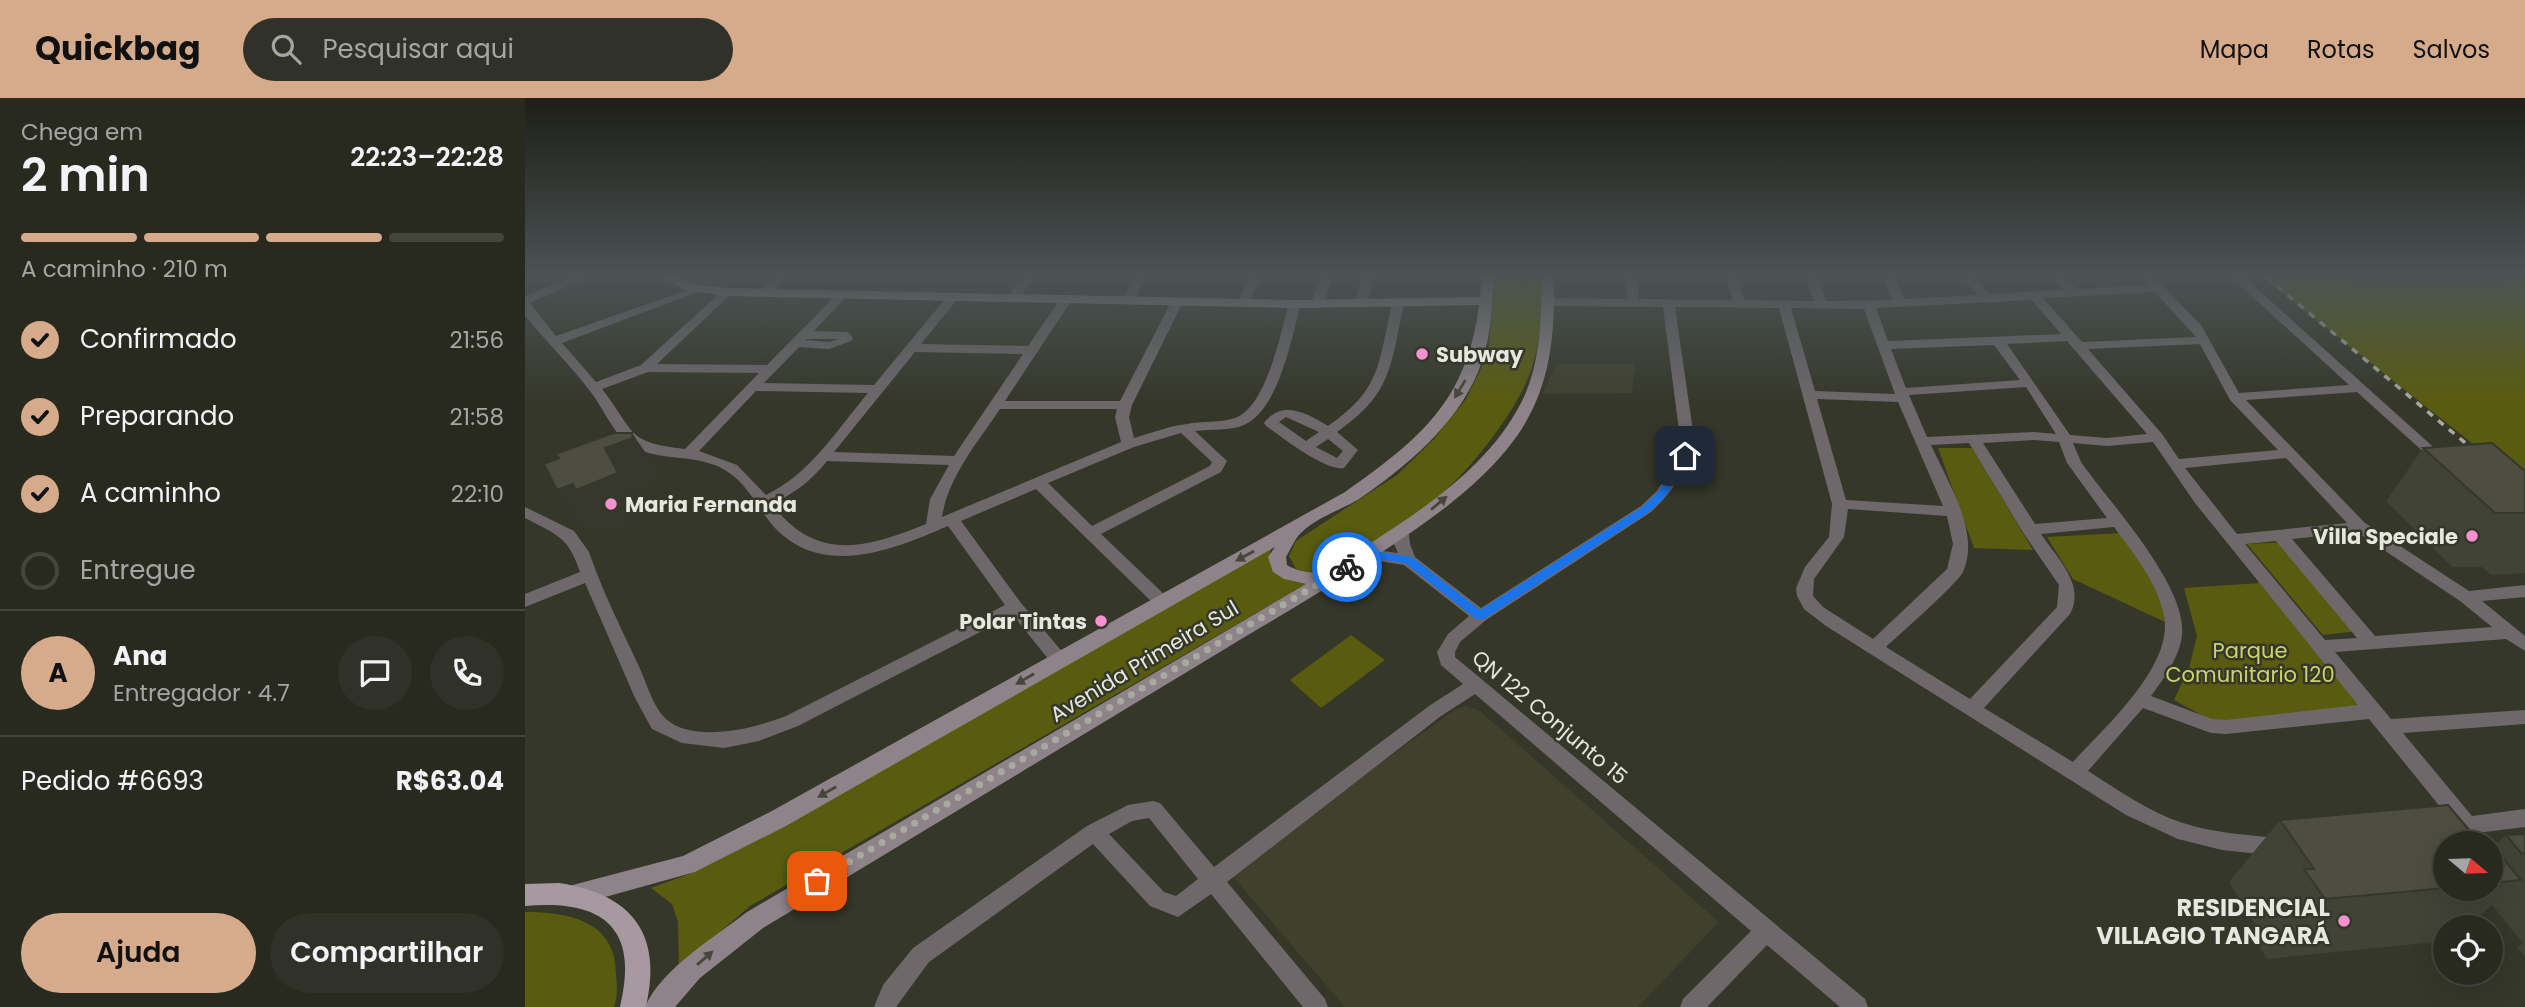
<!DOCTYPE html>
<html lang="pt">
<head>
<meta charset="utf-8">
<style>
  :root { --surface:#28291f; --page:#303128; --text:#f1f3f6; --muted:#a5a6a4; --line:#44453d; --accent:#d6ab8b }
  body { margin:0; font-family:Poppins,sans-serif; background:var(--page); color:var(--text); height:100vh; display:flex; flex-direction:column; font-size:26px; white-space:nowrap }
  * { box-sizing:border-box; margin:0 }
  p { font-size:23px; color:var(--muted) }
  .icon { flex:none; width:38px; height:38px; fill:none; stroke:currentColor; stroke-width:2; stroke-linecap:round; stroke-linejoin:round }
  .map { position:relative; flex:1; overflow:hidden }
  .details { display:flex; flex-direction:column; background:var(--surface); width:525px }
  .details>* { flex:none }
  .needle { width:46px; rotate:109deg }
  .controls { position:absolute; left:1908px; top:733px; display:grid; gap:14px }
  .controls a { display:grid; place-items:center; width:70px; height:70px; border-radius:50%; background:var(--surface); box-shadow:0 7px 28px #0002,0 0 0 2px var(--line); font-size:35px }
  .pin { position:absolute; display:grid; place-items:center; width:60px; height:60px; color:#fff; margin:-30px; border-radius:14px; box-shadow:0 4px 10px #0006 }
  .courier { position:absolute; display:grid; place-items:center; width:70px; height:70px; margin:-35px; border:5px solid #1a73e8; border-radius:50%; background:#fff; color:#222; box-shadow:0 2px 9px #0007 }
  .overview em { font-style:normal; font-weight:600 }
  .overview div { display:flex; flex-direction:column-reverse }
  .overview { display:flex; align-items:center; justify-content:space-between; height:119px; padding:0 21px }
  h1 { font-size:46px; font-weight:600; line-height:52px }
  .bar { display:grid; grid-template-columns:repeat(4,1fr); gap:10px 7px; align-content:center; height:84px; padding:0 21px }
  .bar i { height:9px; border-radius:5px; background:var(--line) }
  .bar .current { background:var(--accent) }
  .bar p { grid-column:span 4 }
  .line { display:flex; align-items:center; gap:18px; padding:0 21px; border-top:2px solid var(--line) }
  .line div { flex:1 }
  .round { display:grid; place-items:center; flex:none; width:74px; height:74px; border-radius:37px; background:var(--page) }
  ol { padding:0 21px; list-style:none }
  li { display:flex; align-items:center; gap:21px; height:77px }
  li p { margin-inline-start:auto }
  li .icon { padding:7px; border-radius:50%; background:var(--accent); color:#111; stroke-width:4 }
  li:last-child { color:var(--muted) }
  li i { width:38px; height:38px; border:4px solid var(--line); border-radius:50% }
  .primary-button { display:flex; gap:14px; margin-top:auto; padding:14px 21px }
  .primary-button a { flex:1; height:80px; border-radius:42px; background:var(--accent); color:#111; font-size:28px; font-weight:600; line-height:80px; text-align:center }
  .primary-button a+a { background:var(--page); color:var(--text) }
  header { display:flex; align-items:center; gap:42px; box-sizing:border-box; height:98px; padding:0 35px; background:var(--accent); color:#111 }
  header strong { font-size:33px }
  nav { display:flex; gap:38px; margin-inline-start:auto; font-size:24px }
  .search { width:490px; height:63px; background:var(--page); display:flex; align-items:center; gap:18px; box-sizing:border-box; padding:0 24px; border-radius:38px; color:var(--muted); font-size:26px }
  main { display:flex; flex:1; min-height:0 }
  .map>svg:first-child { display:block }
  .built { fill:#3f412d }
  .green { fill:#595c0f }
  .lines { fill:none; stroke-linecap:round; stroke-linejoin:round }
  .street { fill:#6e686b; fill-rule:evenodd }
  .secondary { fill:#8e8389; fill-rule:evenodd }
  .primary { fill:#a699a0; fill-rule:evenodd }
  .rail { stroke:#a8aaa0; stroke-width:3.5; stroke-dasharray:7 7; stroke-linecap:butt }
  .wall { fill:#424337 }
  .shaded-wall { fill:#36372d }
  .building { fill:#4d4e40; stroke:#36372d; stroke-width:2 }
  .oneway { fill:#47463c }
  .route { fill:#1a73e8 }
  .done { stroke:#a8a99f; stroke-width:7; stroke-dasharray:0 12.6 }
  .poi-dot { fill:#f590d1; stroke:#353729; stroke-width:2.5 }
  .labels { text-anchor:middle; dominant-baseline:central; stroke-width:5; stroke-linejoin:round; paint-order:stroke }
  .poi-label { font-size:21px; font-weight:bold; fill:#e6e7df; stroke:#353729; text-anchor:start }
  .park-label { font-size:21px; fill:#ccd26c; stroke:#353729 }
  .street-label { font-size:21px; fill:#e6e7df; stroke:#353729 }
  .near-poi-label { font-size:24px; font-weight:bold; fill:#e6e7df; stroke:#353729; text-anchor:end }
</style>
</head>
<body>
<header>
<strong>Quickbag</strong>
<div class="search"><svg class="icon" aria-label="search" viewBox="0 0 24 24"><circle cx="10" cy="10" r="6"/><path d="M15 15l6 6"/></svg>Pesquisar aqui</div>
<nav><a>Mapa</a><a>Rotas</a><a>Salvos</a></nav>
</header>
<main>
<section class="details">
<div class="overview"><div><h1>2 min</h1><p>Chega em</p></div><em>22:23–22:28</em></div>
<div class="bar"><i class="current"></i><i class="current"></i><i class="current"></i><i></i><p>A caminho · 210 m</p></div>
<ol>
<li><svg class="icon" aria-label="check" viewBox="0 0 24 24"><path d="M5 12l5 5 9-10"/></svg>Confirmado<p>21:56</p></li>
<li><svg class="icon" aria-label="check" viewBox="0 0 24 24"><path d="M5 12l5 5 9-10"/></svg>Preparando<p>21:58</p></li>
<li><svg class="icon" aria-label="check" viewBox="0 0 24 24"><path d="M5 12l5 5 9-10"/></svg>A caminho<p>22:10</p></li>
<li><i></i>Entregue</li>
</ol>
<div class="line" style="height:126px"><b class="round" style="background:var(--accent);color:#111">A</b><div><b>Ana</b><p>Entregador · 4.7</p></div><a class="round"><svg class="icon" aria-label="chat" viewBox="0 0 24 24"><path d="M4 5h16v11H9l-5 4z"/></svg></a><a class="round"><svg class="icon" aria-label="phone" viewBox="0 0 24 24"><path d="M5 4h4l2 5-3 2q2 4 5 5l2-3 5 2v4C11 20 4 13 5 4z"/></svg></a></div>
<div class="line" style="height:91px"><div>Pedido #6693</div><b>R$63.04</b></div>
<div class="primary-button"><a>Ajuda</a><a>Compartilhar</a></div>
</section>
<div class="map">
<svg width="2000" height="909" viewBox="0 0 2000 909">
  <rect width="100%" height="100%" fill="#353729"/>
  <path class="built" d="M 1032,266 L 1110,266 L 1107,295 L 1017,296 Z
    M 941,608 L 955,613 L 1194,824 L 1113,909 L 820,909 L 704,774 L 931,611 Z"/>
  <path class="green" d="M 970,179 L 1017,179 C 1018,208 1016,241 1007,269 C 994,312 941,378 905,406 C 873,431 836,451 801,472 L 783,474 L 771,471 L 764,458 L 771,443 L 872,377 L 908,342 L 941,301 L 963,256 Z
    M 1737,179 L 1827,179 L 1841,189 L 2000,181 L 2000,387 Z
    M 1413,350 L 1447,350 L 1508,452 L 1449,450 Z
    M 1597,435 C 1616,463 1638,489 1640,524 L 1548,481 L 1522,439 Z
    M 1761,444 L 1833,533 L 1798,537 L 1722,446 Z
    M 746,450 C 741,474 760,483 781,486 L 225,808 L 154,869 L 153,824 L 147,806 L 126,790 L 172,773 L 262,727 Z
    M 1736,485 L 1842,613 L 1691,625 L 1649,602 L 1664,570 L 1672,538 L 1659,490 Z
    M 826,537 L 860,562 L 796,610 L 765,582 Z
    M 0,814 C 44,814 91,823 91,876 C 92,888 93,898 89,909 L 0,909 Z"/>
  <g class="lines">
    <path class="street" d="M 47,179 L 64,179 L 5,205 L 31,238 L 168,190 L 172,188 L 178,192 L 37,245 L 71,284 L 116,267 L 198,192 L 202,190 L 208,194 L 206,196 L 132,266 L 242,267 L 313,195 L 321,195 L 321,199 L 289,233 L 323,234 L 328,240 L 326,243 L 304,251 L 274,249 L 239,285 L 349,287 L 425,195 L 429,194 L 435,198 L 396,246 L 503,248 L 538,197 L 546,197 L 548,200 L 480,303 L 595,303 L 646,204 L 652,200 L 656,201 L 658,204 L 607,307 L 604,319 L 609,340 C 626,335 644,328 662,326 C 677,323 696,325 710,320 C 742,309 755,235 764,206 L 770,202 L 776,206 C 766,240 755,310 719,327 C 706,333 685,331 670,333 L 702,363 L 696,374 L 576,436 L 643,500 L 645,504 L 643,508 L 631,508 L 511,391 L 436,423 L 496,505 L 540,557 L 543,562 L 540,567 L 528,567 L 488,517 L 273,628 L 234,643 L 199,650 L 157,645 L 127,631 L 110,600 L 60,485 L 0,509 L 0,496 L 55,474 C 43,438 32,437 0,420 L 0,409 L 49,433 L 64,454 C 78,495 98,534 116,573 C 122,587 129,610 141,621 C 169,646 230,630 261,618 L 480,507 L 423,428 C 370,451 299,481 250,430 C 234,412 224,388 203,374 C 174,354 136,365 106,348 C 90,339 77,308 65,293 C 44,266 22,244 0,218 L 0,198 ZM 282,241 L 313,241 L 304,244 L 280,242 ZM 390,254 L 498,256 L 429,358 L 309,354 ZM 123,274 L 234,275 L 160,351 C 99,344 111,334 77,291 ZM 231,293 L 343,295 C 312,332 285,376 241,397 L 212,367 L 174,353 ZM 475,311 L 592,311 L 590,319 L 596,344 L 417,419 C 423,379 453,344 475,311 ZM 656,335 L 687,364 L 685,368 L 567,428 L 523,385 L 609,349 ZM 302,363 L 424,367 L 405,401 L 401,426 C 342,450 291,465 247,406 C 270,395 286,383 302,363 Z
      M 250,179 L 263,179 L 245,196 L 237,196 L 237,192 Z
      M 497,179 L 509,179 L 493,202 L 485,202 L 483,199 Z
      M 610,179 L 622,179 L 607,206 L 599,206 L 597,203 Z
      M 724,179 L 736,179 L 722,208 L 714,208 L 712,205 Z
      M 795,179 L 807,179 L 798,206 L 792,210 L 786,206 Z
      M 837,179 L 849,179 L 842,206 L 836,210 L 830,206 Z
      M 1100,179 L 1112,179 L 1114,201 L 1207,202 L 1201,179 L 1213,179 L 1219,202 L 1289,203 L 1281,179 L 1293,179 L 1301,203 L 1367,202 L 1358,179 L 1370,179 L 1379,201 L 1452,197 L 1437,179 L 1449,179 L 1464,196 L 1539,192 L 1528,179 L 1540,179 L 1551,191 L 1623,187 L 1616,179 L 1629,179 L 1676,227 L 1714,295 L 1824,287 L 1706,179 L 1719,179 L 1925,364 L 1923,367 L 1913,367 L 1832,294 L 1721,302 L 1840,425 L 1944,493 L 2000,487 L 2000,499 L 1957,503 L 2000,538 L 2000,553 L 1981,541 L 1810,554 L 1866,621 L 2000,612 L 2000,626 L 1878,635 L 1947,718 L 2000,711 L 2000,729 L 1919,739 L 1912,736 L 1909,730 L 1912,724 L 1925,721 L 1844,621 L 1701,636 L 1686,635 L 1618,610 L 1563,673 C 1593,692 1624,714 1658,725 C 1689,735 1722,737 1754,740 L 1761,743 L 1764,749 L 1761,755 L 1754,758 L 1697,752 L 1653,741 L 1601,717 L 1301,528 L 1279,511 L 1272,498 L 1271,490 L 1280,469 L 1304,439 L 1307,406 L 1254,210 L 1150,209 L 1169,340 C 1166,369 1147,394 1126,414 L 961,522 L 935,544 L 930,554 L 930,559 L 1340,901 L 1343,909 L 1315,909 L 1242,847 L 1182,909 L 1155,909 L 1158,901 L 1226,833 L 950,596 L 916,618 L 702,784 L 800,901 L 803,909 L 778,909 L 686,796 L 653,819 L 625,808 L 568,746 L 404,864 L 371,909 L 349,909 L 358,887 L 388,850 L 562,728 L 603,707 L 628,703 L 635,705 L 689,769 L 904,608 L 938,586 L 916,567 L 912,554 L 923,536 L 944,518 L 879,467 L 842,461 L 834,456 L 842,451 L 873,455 L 869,446 L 870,433 L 878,428 L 883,429 L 885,446 L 890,459 L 956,510 L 1116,408 L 1132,393 L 1153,358 L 1155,340 L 1138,209 L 1023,208 L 1017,204 L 1023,200 L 1103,201 ZM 1630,194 L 1671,239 L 1557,244 L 1518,200 ZM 1507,202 L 1536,236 L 1363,243 L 1351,210 ZM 1266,210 L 1339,211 L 1370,296 L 1290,293 ZM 1542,243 L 1622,336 L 1582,340 L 1545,337 L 1482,246 ZM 1675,246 L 1705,302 L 1753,352 L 1654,361 L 1637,336 L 1563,251 ZM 1469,247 L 1495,282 L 1381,290 L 1366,251 ZM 1501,289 L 1531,336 L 1509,334 L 1402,339 L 1384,297 ZM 1292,301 L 1373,304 L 1418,408 L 1321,402 ZM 1509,342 L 1534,344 L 1542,365 L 1582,420 L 1510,426 L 1458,345 ZM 1628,344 L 1670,405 L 1833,607 L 1701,622 L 1687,621 L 1626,598 C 1639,581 1655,558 1657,537 C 1662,487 1584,404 1556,364 L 1548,345 L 1582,348 ZM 1444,345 L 1499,436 L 1534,487 L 1532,509 L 1445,601 L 1361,549 C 1376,535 1431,487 1438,474 C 1456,434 1422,383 1406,347 ZM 1761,360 L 1822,425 L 1712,436 L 1660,370 ZM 1323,411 L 1422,418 L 1428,446 L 1422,471 L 1348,541 L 1298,509 L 1288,498 L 1289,481 L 1319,439 ZM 1589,429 C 1608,455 1633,485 1639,518 C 1649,568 1579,630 1548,664 L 1459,610 L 1545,516 C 1561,487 1532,460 1516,436 ZM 1832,434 L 1935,503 L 1967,529 L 1850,538 L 1767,441 ZM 1751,443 L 1832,540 L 1800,542 L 1720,446 ZM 624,720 L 673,781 L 651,798 L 639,794 L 584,736 L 607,723 Z
      M 873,202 L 879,206 C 865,268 868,295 812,334 L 833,352 L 819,370 C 801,374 757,339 741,328 L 739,325 C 757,301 782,315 803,328 C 857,291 853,265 867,206 ZM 761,319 L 794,334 L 781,343 L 754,324 ZM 803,341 L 818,353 L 812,360 L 791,349 Z"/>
    <path class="secondary" d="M 138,179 L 153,179 L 172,187 L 202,190 L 770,202 L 955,199 L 957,179 L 969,179 C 967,210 966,244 953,274 C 931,327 881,369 834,401 C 816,412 793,419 778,433 C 771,438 766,451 761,459 L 762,467 C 773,474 792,477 804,472 C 818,466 832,454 844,446 C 902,409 964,367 996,305 C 1016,267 1016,221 1017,179 L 1029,179 C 1030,237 1026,289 992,338 C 957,387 904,423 854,456 C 799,493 741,526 685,560 C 536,650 387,740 238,830 L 175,880 L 150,909 L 120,909 C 136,871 190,839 222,814 L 781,486 L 759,481 L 748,474 L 743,459 L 750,449 L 261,728 L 170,774 L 48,808 L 40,805 L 36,797 L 40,789 L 158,758 L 245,714 L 820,394 C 895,341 942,303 954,207 L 770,210 L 202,198 L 160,192 Z"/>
    <path class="primary" d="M 34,785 C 107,796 138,836 121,909 L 95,909 C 115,829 77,801 0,808 L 0,786 Z"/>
    <path class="rail" d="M 1741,179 L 1956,358"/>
  </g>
  <path class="wall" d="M 1898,350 L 2000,373 L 2000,475 L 1966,477 L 1957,469 L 1927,469 L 1861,403 Z
    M 1755,722 L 1920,746 L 1920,791 L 1965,791 L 1965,752 L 1981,737 L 2000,736 L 2000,858 L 1992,849 L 1998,845 L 1967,807 L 1941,830 L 1920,830 L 1920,843 L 1742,861 L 1724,832 L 1730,826 L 1704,784 Z"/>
  <path class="shaded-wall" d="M 107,335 L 136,377 L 138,382 L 110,393 L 124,418 L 83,434 L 80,430 L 65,435 L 32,392 L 80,350 Z"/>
  <path class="building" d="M 88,335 L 107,335 L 108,340 L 80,350 L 93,375 L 51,392 L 48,386 L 32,392 L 19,366 L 34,360 L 31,356 Z
    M 1967,345 L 2000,373 L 2000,415 L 1970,415 L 1898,350 Z
    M 1923,707 L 1956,746 L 1920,746 L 1920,790 L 1800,801 L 1779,771 L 1789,771 L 1755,722 Z
    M 2000,736 L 2000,755 L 1997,756 L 1981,737 Z
    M 1971,752 L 1996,782 L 1965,785 L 1965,753 Z"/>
  <defs><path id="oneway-solid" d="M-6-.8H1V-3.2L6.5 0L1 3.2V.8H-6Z" transform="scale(1.75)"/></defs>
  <g class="oneway">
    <use href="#oneway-solid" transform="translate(935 291) rotate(121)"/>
    <use href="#oneway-solid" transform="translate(914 405) rotate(-40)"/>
    <use href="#oneway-solid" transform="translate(720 458) rotate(151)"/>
    <use href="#oneway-solid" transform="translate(500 581) rotate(150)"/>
    <use href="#oneway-solid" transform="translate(302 694) rotate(150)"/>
    <use href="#oneway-solid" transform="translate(180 860) rotate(-41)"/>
  </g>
  <linearGradient id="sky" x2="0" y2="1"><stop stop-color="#1d1e17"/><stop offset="0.58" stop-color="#4b5354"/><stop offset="1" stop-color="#4b5354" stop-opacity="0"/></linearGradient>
  <rect width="2000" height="306" fill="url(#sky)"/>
  <path class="route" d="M 1160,355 L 1165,358 L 1140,399 L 1124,414 L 959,521 L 951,521 L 880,465 L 844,460 L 826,472 L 818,472 L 816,469 L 842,452 L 887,459 L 955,512 L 1117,409 L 1133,394 L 1156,356 Z"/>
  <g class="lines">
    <path class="done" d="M 292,783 L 822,469"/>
  </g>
  <g class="poi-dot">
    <circle cx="897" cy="256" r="7"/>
    <circle cx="86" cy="406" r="7"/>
    <circle cx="1947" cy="438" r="7"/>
    <circle cx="576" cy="523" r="7"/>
    <circle cx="1819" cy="823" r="7"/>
  </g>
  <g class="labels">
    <g class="poi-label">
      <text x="911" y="256">Subway</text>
      <text x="100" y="406">Maria Fernanda</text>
      <text x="1933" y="438" text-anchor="end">Villa Speciale</text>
      <text x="562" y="523" text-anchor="end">Polar Tintas</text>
    </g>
    <g class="park-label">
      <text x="1725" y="552">Parque<tspan x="1725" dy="24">Comunitario 120</tspan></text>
    </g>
    <g class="street-label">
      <text transform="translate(619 563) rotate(-31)">Avenida Primeira Sul</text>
      <text transform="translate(1025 619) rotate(40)">QN 122 Conjunto 15</text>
    </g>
    <g class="near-poi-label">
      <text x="1805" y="809">RESIDENCIAL<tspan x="1805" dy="28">VILLAGIO TANGARÁ</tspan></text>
    </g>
  </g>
</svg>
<div class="controls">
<a><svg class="needle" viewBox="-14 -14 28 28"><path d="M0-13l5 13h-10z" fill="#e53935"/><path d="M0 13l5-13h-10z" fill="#a5a6a4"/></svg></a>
<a><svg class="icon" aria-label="locate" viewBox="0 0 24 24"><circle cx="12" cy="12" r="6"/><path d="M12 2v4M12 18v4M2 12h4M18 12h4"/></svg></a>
</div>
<div class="pin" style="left:292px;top:783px;background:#ea580c"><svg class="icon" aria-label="bag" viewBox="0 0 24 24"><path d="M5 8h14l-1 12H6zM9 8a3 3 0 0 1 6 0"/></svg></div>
<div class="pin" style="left:1160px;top:358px;background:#1f2937"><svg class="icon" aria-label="home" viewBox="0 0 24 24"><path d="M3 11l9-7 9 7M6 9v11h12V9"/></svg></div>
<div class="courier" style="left:822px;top:469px"><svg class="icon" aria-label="bike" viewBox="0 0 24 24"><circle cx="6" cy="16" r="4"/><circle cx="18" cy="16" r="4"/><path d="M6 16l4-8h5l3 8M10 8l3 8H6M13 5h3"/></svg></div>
</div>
</main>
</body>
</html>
